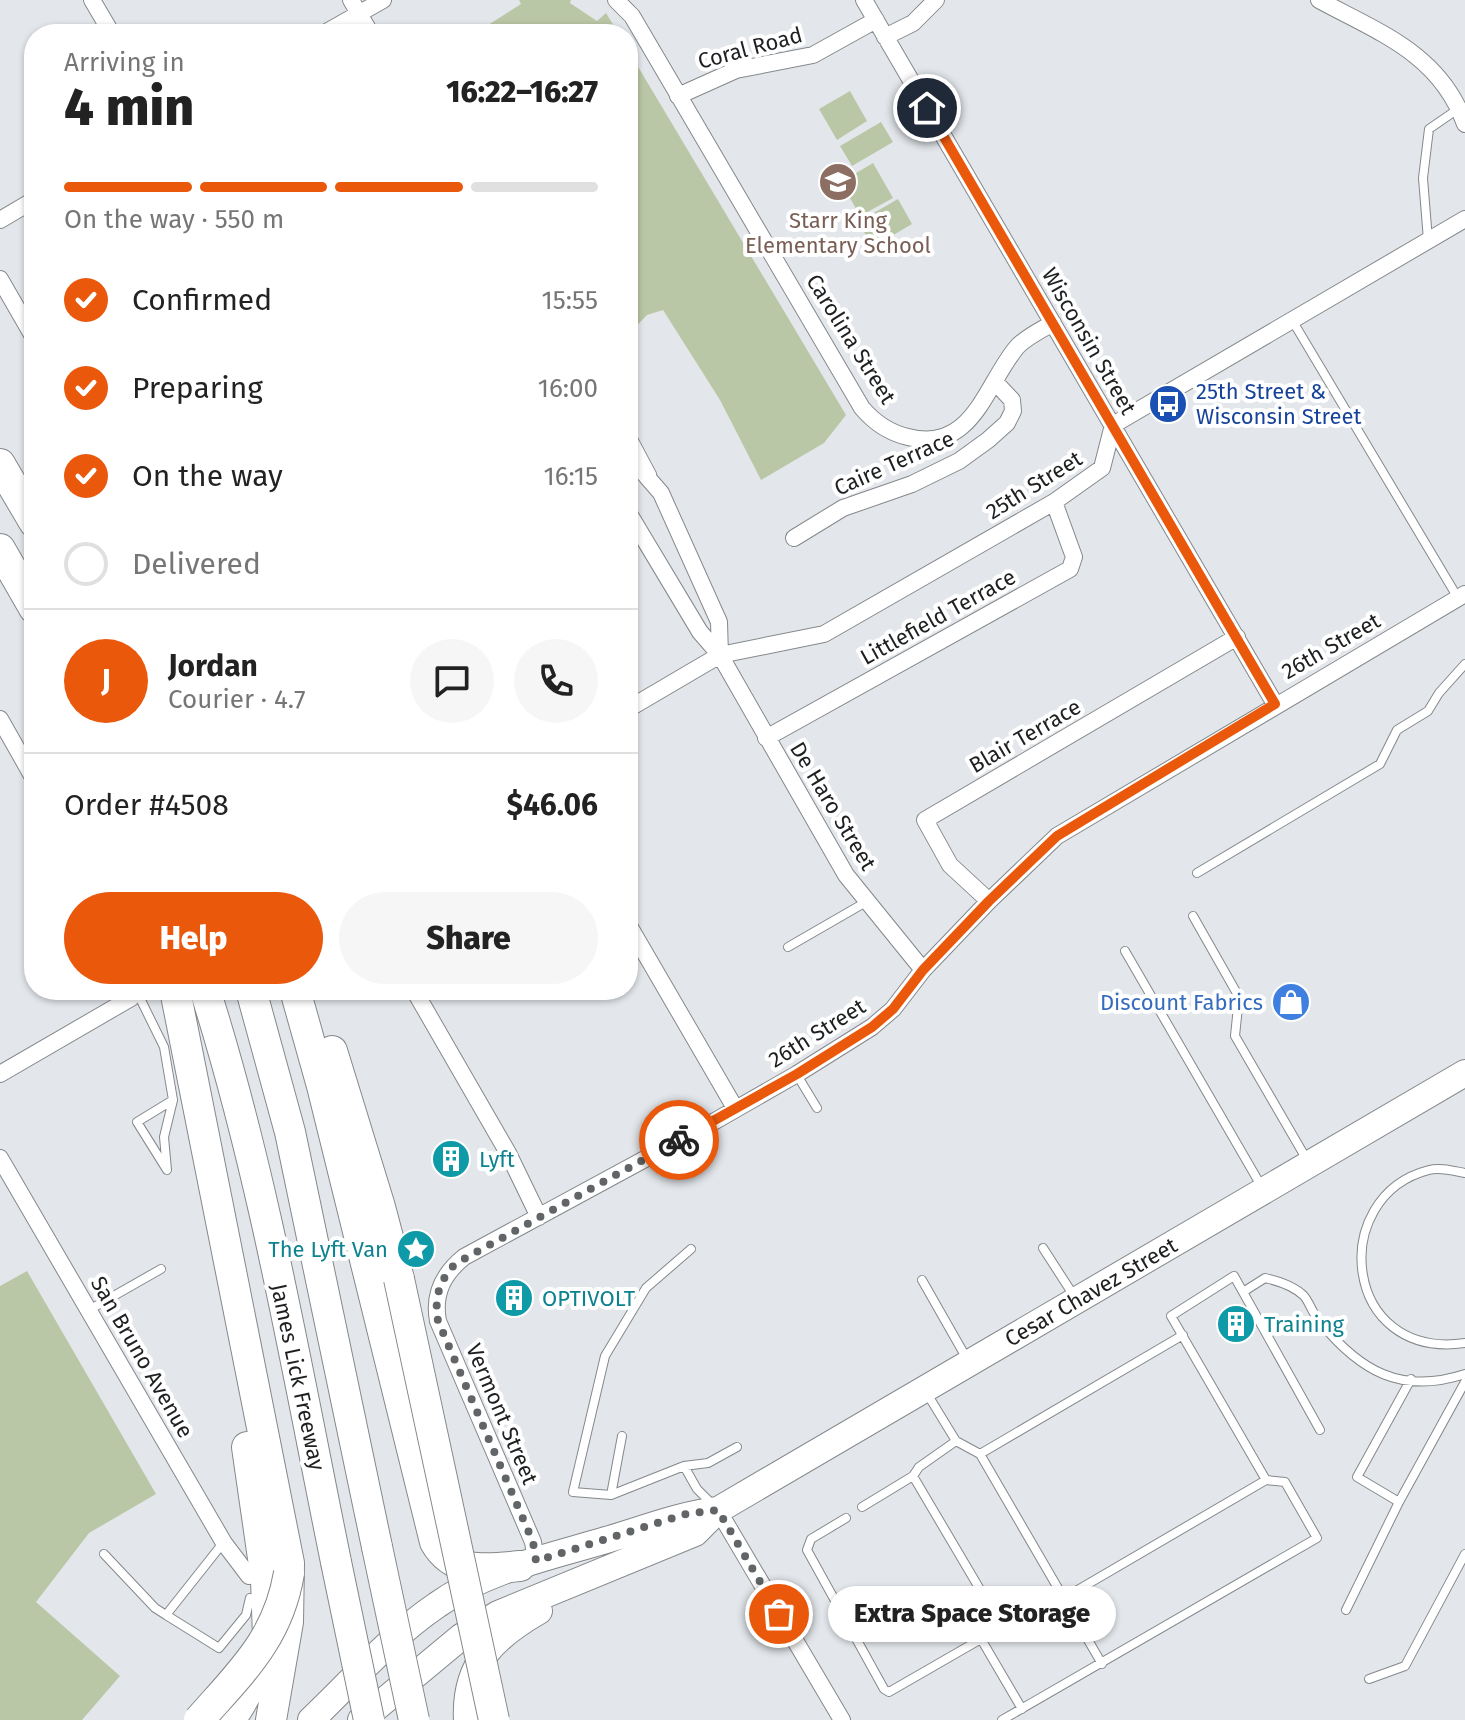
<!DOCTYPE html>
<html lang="en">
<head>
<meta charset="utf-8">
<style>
  :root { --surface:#fff; --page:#f6f6f6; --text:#222; --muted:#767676; --line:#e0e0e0; --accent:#ea580c }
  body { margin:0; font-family:"Fira Sans",sans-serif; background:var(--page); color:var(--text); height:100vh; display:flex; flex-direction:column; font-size:30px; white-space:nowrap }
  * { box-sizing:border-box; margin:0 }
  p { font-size:26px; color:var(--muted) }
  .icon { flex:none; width:44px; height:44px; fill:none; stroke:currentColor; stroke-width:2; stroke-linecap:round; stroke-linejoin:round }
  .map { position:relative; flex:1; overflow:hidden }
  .drawer { position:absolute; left:24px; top:24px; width:614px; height:976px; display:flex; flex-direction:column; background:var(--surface); border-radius:32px; box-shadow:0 2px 6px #0004 }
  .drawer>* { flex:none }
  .pin { position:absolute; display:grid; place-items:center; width:68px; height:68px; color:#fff; margin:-34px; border:4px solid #fff; border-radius:50%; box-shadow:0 2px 8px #0007 }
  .courier { position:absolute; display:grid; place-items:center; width:80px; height:80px; margin:-40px; border:6px solid #ea580c; border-radius:50%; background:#fff; color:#222; box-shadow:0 2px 10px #0007 }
  .bubble { position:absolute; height:56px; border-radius:28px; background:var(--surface); box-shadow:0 2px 6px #0004; font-size:26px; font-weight:800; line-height:56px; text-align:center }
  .summary em { font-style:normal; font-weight:800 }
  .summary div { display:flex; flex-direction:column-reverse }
  .summary { display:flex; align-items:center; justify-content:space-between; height:136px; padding:0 40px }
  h1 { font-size:52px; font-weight:800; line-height:60px }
  .bar { display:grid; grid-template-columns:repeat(4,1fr); gap:12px 8px; align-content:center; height:96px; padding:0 40px }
  .bar i { height:10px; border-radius:6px; background:var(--line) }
  .bar .active { background:var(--accent) }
  .bar p { grid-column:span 4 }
  .line { display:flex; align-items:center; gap:20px; padding:0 40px; border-top:2px solid var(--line) }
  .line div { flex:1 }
  .round { display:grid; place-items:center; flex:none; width:84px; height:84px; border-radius:42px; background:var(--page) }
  ol { padding:0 40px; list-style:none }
  li { display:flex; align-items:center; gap:24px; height:88px }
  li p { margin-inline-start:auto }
  li .icon { padding:8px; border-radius:50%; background:var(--accent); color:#fff; stroke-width:4 }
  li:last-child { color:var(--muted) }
  li i { width:44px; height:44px; border:4px solid var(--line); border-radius:50% }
  .cta { display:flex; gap:16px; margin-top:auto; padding:16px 40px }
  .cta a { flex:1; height:92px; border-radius:48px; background:var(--accent); color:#fff; font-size:32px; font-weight:800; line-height:92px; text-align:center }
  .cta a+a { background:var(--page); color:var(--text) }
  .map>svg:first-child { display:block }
  .green { fill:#bac7a6 }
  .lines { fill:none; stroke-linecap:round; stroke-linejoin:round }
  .service-casing { stroke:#84888b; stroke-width:10 }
  .minor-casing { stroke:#84888b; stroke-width:18 }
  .primary-casing { stroke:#84888b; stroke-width:28 }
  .motorway-casing { stroke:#84888b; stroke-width:32 }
  .service { stroke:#fff; stroke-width:8 }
  .minor { stroke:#fff; stroke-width:16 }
  .primary { stroke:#fff; stroke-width:26 }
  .motorway { stroke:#fff; stroke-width:30 }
  .motorway-bridge-casing { stroke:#84888b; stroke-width:32; stroke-linecap:butt }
  .motorway-bridge { stroke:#fff; stroke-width:30 }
  .done { stroke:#626567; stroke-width:8; stroke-dasharray:0 14.4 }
  .route { stroke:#ea580c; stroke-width:10 }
  .labels { text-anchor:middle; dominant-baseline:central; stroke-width:8; stroke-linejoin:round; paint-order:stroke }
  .street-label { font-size:22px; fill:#1d1f20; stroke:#fff }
  .education-label { font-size:22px; fill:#785e54; stroke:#fff }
  .transit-label { font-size:22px; fill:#164399; stroke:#fff; text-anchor:start }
  .shop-label { font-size:22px; fill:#366cbe; stroke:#fff; text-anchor:end }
  .culture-label { font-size:22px; fill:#0d838f; stroke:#fff; text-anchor:start }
</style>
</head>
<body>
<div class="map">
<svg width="1465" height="1720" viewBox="0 0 1465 1720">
  <rect width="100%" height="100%" fill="#e3e7eb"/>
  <path class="green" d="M 519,0 L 571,0 L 570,3 L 597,21 L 606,13 L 619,34 L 493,34 L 488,25 L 521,4 Z
    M 628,50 L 846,415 L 824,443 L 761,480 L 720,400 L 663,310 L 647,315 L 628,335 Z
    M 850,91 L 867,121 L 837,140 L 819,109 Z
    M 881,122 L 893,142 L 852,166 L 840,146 Z
    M 873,163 L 893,198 L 860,216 L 841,182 Z
    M 898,199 L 912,224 L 873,247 L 858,222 Z
    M 27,1271 L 156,1494 L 89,1533 L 36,1602 L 120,1676 L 82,1720 L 0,1720 L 0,1286 Z"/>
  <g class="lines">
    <g class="service-casing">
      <path id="service" d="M 1428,240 L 1423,178 L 1429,129 L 1458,109
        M 1292,320 L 1458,598
        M 628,429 L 652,474
        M 1197,873 L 1380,764 L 1397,730 L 1428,711 L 1439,693 L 1465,664
        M 1193,916 L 1239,997 L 1235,1036 L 1307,1160
        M 788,947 L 866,902
        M 1125,951 L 1263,1189
        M 137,992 L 164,1047 L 173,1100 L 137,1122 L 167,1170 L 164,1137 L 173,1100
        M 797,1075 L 817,1108
        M 1465,1173 C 1454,1171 1440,1167 1429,1170 C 1327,1196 1342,1361 1465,1343
        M 1043,1248 L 1074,1296
        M 691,1249 L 646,1288 L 605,1356 L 573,1492 L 611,1495 L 684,1466 L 697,1489 L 714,1506
        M 922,1280 L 967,1359
        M 1243,1292 L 1320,1430
        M 89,1310 L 161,1269
        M 926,1392 L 956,1441 L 980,1454 L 1102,1664
        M 980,1454 L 1183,1335
        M 684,1466 L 708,1463 L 737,1447
        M 1266,1480 L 1171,1316 L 1234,1276 L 1243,1292 L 1265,1278 C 1278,1281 1294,1286 1304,1296 C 1310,1303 1313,1315 1320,1322 C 1360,1371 1401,1395 1465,1374
        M 611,1495 L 622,1436
        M 1399,1502 L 1357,1477 L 1411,1379
        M 862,1507 L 913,1476 L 919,1467 L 956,1441
        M 846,1518 L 811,1539 L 807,1550 L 884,1689 L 889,1692 L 981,1639 L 993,1621 L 988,1603 L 913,1476
        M 104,1554 L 155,1608 L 166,1615 L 223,1543
        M 1346,1610 L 1399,1502 L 1465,1382
        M 166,1615 L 219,1648 L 246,1615 L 250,1598
        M 981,1639 L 1022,1709
        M 1369,1679 L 1405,1666 L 1465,1554
        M 1002,1720 L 1317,1538 L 1285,1482 L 1266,1480 L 1064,1598"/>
    </g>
    <g class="minor-casing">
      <path id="minor" d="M 92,0 L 112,34
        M 351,0 L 371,34
        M 616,0 L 632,16 L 862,408 C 874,422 890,433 908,437 C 973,454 986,383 1017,347 C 1026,337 1041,330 1053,323
        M 864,0 L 1275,704
        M 1319,0 C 1380,33 1440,54 1465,124
        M 323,34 L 383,0
        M 885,37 L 913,23 L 936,0
        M 678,96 L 736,70 L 813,55 L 876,20
        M 0,220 L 34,200
        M 0,279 L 34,338
        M 628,455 L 661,493 L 719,622 L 720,655
        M 628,512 L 700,632 L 720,655 L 846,875 L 923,970
        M 794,538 L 843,508 L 912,484 L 959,461 L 988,440 L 1007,423 L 1013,411 L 1012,400 L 995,382
        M 628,709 L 720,655 L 824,634 L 1054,502 L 1102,468 L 1113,425 L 1465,219
        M 0,719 L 34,779
        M 766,738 L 1070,569 L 1074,557 L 1054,502
        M 989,901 L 950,865 L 925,820 L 1237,637
        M 628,924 L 735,1108
        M 414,990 L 508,1153 L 539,1217
        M 0,1074 L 131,998 L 137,990
        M 0,1158 L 224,1543 L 249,1576
        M 718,1510 L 842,1720
        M 536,1561 L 533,1542 L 438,1321 C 433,1294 443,1274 464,1257 L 715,1121 L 797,1074 L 872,1027 L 893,1009 L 923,970 L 989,901 L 1057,836 L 1465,594"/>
    </g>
    <g class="primary-casing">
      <path id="primary" d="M 311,1720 C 352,1681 390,1637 437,1605 C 486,1570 549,1557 606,1540 C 644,1529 679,1515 718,1510
        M 361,1720 L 461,1637 L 498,1614 L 695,1533 L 718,1510 L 1465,1073
        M 467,1720 C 464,1664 494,1637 539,1611"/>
    </g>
    <g class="motorway-casing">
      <path id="motorway" d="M 0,464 L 34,522
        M 0,549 L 34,608
        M 175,990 L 289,1563 L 288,1622 L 271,1720
        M 205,990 C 264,1176 297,1371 336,1562
        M 251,990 L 290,1132 L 377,1547
        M 295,990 L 322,1086 L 435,1542 C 454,1575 487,1569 520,1566
        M 332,1051 L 380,1207 L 399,1279
        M 247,1447 L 266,1579 L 268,1637
        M 230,1720 C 247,1696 259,1671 268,1643"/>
    </g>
    <use href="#service" class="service"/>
    <use href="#minor" class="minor"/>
    <use href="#primary" class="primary"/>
    <use href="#motorway" class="motorway"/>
    <g class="motorway-bridge-casing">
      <path id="motorway-bridge" d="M 399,1279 L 494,1720
        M 377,1547 L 414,1720
        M 336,1562 L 369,1720
        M 199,1720 C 241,1672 278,1639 289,1573"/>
    </g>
    <use href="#motorway-bridge" class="motorway-bridge"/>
  </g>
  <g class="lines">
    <path class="done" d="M 679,1140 L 455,1264 C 439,1281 434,1298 438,1321 L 533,1542 L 536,1561 L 686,1514 L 718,1510 L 779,1614"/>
    <path class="route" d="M 679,1140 L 797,1074 L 872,1027 L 893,1009 L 923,970 L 989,901 L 1057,836 L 1275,704 L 927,108"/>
  </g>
  <defs>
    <g id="school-disc" transform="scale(2)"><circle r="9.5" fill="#8d6e63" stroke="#fff"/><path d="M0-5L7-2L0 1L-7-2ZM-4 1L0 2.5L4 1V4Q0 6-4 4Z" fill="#fff"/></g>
    <g id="bus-disc" transform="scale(2)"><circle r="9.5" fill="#1a4fb4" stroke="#fff"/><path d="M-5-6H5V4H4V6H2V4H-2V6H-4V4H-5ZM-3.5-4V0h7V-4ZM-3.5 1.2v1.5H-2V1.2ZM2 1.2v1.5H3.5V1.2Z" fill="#fff"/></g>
    <g id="shop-disc" transform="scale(2)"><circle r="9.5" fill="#3f7fe0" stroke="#fff"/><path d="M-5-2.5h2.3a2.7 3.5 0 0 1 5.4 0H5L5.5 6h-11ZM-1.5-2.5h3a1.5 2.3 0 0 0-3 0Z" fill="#fff"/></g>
    <g id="building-disc" transform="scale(2)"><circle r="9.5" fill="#0f9aa8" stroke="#fff"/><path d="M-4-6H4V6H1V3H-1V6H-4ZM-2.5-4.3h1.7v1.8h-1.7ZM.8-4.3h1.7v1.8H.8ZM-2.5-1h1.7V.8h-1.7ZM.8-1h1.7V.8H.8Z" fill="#fff"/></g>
    <g id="sight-disc" transform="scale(2)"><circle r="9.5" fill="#0f9aa8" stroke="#fff"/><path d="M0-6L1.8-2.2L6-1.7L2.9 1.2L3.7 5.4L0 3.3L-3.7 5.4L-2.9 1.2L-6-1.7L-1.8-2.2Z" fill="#fff"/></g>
  </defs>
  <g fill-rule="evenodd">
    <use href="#school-disc" x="838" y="182"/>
    <use href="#bus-disc" x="1168" y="404"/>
    <use href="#shop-disc" x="1291" y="1002"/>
    <use href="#building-disc" x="451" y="1159"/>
    <use href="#sight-disc" x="416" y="1249"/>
    <use href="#building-disc" x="514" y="1298"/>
    <use href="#building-disc" x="1236" y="1324"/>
  </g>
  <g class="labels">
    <g class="street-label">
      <text transform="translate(750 48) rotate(-15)">Coral Road</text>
      <text transform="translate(851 339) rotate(58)">Carolina Street</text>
      <text transform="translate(1089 341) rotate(60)">Wisconsin Street</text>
      <text transform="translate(894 463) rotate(-24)">Caire Terrace</text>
      <text transform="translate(1034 485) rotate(-32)">25th Street</text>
      <text transform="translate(938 617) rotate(-29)">Littlefield Terrace</text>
      <text transform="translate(1331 646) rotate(-30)">26th Street</text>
      <text transform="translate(1025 736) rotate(-30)">Blair Terrace</text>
      <text transform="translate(833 806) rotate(59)">De Haro Street</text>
      <text transform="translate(817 1033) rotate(-32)">26th Street</text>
      <text transform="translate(1091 1292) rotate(-30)">Cesar Chavez Street</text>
      <text transform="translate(142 1357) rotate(60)">San Bruno Avenue</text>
      <text transform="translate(298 1377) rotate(78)">James Lick Freeway</text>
      <text transform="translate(502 1414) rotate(67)">Vermont Street</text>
    </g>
    <g class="education-label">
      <text x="838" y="220">Starr King<tspan x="838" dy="25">Elementary School</tspan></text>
    </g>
    <g class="transit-label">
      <text x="1196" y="391">25th Street &amp;<tspan x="1196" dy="25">Wisconsin Street</tspan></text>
    </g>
    <g class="shop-label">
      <text x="1263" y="1002">Discount Fabrics</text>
    </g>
    <g class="culture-label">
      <text x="479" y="1159">Lyft</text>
      <text x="388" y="1249" text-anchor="end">The Lyft Van</text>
      <text x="542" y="1298">OPTIVOLT</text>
      <text x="1264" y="1324">Training</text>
    </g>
  </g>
</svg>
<div class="pin" style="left:779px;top:1614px;background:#ea580c"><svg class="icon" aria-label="bag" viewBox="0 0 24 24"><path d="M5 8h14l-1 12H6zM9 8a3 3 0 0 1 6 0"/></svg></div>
<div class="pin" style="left:927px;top:108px;background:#1f2937"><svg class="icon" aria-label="home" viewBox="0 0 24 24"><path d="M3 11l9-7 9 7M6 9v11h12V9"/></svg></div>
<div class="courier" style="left:679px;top:1140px"><svg class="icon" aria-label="bike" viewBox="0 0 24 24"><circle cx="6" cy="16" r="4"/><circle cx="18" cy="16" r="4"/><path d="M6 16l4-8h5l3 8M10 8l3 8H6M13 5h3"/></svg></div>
<div class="bubble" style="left:828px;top:1586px;width:288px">Extra Space Storage</div>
<section class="drawer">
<div class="summary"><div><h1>4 min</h1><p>Arriving in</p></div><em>16:22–16:27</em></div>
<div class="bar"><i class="active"></i><i class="active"></i><i class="active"></i><i></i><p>On the way · 550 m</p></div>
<ol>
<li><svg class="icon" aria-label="check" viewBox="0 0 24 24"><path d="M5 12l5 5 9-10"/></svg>Confirmed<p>15:55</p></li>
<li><svg class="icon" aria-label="check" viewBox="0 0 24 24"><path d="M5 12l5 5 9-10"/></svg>Preparing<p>16:00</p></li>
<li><svg class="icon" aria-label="check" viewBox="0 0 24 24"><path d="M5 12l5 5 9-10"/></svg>On the way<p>16:15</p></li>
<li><i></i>Delivered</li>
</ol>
<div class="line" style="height:144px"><b class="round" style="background:var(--accent);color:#fff">J</b><div><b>Jordan</b><p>Courier · 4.7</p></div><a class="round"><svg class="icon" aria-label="chat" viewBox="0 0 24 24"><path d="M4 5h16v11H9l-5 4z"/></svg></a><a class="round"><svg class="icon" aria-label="phone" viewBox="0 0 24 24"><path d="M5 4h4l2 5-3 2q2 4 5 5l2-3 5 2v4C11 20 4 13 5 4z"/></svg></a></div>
<div class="line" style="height:104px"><div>Order #4508</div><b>$46.06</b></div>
<div class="cta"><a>Help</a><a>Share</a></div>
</section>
</div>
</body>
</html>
